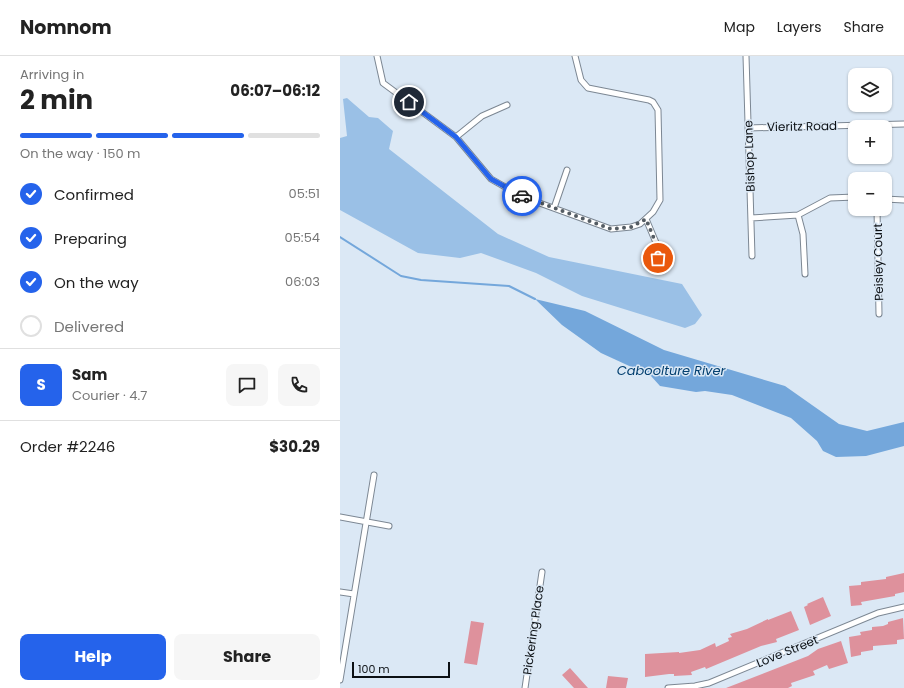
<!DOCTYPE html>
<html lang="en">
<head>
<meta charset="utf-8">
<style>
  :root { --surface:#fff; --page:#f6f6f6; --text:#222; --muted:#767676; --line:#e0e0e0; --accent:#2563eb }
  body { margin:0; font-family:Poppins,sans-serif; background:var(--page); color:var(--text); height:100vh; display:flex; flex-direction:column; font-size:15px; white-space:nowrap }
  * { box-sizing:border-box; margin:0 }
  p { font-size:13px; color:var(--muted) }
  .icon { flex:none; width:22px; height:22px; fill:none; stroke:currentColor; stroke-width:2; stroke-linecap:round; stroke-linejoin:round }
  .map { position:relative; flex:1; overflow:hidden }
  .panel { display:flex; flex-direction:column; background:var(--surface); width:340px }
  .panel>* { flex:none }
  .fabs { position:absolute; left:508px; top:12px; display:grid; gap:8px }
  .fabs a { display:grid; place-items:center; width:44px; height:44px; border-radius:8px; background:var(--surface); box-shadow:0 1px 3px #0004; font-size:20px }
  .scale { position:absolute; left:12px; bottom:10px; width:98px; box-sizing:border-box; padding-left:4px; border:2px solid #0c1014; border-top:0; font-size:11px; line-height:14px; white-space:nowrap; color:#0c1014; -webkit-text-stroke:3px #dbe8f5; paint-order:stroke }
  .pin { position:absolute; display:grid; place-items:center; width:34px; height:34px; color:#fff; margin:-17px; border:2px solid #fff; border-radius:50%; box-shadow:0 1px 4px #0007 }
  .courier { position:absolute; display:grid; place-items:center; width:40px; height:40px; margin:-20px; border:3px solid #2563eb; border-radius:50%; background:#fff; color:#222; box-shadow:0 1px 5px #0007 }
  .summary em { font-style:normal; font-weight:700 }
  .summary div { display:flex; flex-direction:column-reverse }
  .summary { display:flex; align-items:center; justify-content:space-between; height:68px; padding:0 20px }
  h1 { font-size:26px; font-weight:700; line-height:30px }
  .bar { display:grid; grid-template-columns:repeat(4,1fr); gap:6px 4px; align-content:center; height:48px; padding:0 20px }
  .bar i { height:5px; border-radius:3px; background:var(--line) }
  .bar .selected { background:var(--accent) }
  .bar p { grid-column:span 4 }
  .line { display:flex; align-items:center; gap:10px; padding:0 20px; border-top:1px solid var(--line) }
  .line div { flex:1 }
  .round { display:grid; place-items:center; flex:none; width:42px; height:42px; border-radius:8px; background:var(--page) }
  ol { padding:0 20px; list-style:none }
  li { display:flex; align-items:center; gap:12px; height:44px }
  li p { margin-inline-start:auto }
  li .icon { padding:4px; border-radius:50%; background:var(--accent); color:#fff; stroke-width:4 }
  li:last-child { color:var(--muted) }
  li i { width:22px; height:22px; border:2px solid var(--line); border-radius:50% }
  .primary-button { display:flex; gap:8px; margin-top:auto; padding:8px 20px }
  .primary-button a { flex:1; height:46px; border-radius:8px; background:var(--accent); color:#fff; font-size:16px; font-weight:700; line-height:46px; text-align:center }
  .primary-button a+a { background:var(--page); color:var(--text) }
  header { display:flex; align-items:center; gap:24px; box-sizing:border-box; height:56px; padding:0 20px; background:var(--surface); border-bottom:1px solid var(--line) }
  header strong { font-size:19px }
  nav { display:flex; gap:22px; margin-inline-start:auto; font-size:14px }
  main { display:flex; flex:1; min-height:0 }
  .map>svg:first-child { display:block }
  .green { fill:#9ac0e6 }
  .water { fill:#74a7db }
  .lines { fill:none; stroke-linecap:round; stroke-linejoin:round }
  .stream { stroke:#74a7db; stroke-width:2 }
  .building { fill:#de919c }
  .street-casing { stroke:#7c8793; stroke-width:7 }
  .street { stroke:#fff; stroke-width:5 }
  .done { stroke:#545c63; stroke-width:4; stroke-dasharray:0 7.2 }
  .route { stroke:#2563eb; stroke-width:5 }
  .labels { text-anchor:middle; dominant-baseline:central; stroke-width:3; stroke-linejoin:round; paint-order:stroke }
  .street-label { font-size:12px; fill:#0c1014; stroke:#dbe8f5 }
  .water-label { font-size:13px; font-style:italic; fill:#044070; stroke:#dbe8f5 }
</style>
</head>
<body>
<header>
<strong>Nomnom</strong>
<nav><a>Map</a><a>Layers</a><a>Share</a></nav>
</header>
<main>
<section class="panel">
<div class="summary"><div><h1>2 min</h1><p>Arriving in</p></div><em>06:07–06:12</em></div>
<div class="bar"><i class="selected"></i><i class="selected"></i><i class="selected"></i><i></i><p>On the way · 150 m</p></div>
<ol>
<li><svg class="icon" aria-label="check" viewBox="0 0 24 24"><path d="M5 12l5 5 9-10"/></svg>Confirmed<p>05:51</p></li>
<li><svg class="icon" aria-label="check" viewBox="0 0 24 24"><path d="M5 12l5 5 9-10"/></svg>Preparing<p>05:54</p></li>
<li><svg class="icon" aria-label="check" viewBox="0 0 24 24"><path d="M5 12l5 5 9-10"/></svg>On the way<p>06:03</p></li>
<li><i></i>Delivered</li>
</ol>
<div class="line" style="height:72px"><b class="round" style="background:var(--accent);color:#fff">S</b><div><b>Sam</b><p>Courier · 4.7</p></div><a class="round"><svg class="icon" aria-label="chat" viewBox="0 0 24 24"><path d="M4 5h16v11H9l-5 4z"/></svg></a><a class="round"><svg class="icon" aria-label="phone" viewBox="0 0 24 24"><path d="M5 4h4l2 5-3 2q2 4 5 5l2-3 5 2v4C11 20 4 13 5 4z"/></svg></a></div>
<div class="line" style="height:52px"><div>Order #2246</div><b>$30.29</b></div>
<div class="primary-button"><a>Help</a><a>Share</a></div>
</section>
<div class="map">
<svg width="564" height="632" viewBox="0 0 564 632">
  <rect width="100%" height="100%" fill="#dbe8f5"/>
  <path class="green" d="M 7,42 L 29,61 L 38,62 L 53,75 L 49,93 L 158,178 L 209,201 L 342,228 L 362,259 L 355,268 L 345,272 L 242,240 L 196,217 L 141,197 L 120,202 L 78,197 L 0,154 L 0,82 L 7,80 L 3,43 Z"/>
  <path class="water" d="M 195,243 L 245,255 L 324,294 L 445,330 L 499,368 L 527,375 L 564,366 L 564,390 L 526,400 L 496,401 L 483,395 L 477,385 L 451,362 L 392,339 L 365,335 L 356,336 L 320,330 L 311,320 L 261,297 L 222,269 Z"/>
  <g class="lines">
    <path class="stream" d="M 0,181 L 61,220 L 81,224 L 169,230 L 195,243"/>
  </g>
  <path class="building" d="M 564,517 L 564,536 L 555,538 L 555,540 L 521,546 L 522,549 L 511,550 L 509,530 L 521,529 L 521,526 L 546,523 L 546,521 Z
    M 483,541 L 491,560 L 470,569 L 464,551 L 468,549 L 467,548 Z
    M 451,555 L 459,574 L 436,583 L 437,586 L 421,590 L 366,613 L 365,611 L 351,616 L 352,619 L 334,620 L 334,618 L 329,618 L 305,621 L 305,598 L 339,596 L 339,597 L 360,594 L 375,587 L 376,591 L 389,585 L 388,582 L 392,581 L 390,578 L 407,573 L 428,563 L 428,564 Z
    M 563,562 L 564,583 L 557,584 L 557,588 L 533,590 L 533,594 L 521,596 L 521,599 L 511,601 L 509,581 L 521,579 L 520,576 L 532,574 L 532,571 L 543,570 L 548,568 L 548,566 Z
    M 131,565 L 144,567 L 137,609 L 124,607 Z
    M 501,585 L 508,607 L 489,613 L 487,609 L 473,615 L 475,619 L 451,627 L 452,630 L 448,632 L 386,632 L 468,600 L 478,593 Z
    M 230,612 L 248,632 L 234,632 L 222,619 Z
    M 268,620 L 288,622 L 286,632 L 266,632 Z"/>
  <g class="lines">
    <g class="street-casing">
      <path id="street" d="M 37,0 L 43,27 L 116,81 L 151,123 L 183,141 L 271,173 L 291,171 L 300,168 L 313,156 L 320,144 L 318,54 L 313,46 L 309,44 L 248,32 L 241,24 L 235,0
        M 406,0 L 412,200
        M 408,72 L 564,68
        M 116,81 L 142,60 L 167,49
        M 545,143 L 564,144
        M 214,152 L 227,114
        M 537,153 L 539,258
        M 458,159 L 463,178 L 465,218
        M 411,162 L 458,159 L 490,142 L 515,141
        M 306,163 L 317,189 L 318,202
        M 0,461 L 49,470
        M 0,536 L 14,538
        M 0,624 L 34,419
        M 185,632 L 202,516
        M 328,632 L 355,630 L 369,627 L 538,557 L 564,551"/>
    </g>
    <use href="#street" class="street"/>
  </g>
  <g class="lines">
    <path class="done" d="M 182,140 L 271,173 L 291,171 L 306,163 L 317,190 L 318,202"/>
    <path class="route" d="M 69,46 L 116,81 L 151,123 L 182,140"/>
  </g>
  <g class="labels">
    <g class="street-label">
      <text transform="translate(462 70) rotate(-1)">Vieritz Road</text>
      <text transform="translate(409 100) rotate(-92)">Bishop Lane</text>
      <text transform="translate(538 206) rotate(-91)">Peisley Court</text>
      <text transform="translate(193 574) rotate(-82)">Pickering Place</text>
      <text transform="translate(447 595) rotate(-22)">Love Street</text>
    </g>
    <g class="water-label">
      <text x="331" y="314">Caboolture River</text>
    </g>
  </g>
</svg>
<div class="fabs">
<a><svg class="icon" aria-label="layers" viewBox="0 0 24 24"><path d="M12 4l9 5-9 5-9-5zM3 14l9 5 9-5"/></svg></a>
<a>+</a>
<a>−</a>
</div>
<div class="scale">100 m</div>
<div class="pin" style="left:318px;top:202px;background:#ea580c"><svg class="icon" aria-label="bag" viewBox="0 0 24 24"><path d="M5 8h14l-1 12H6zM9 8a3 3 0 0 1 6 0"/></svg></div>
<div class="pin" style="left:69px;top:46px;background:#1f2937"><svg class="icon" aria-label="home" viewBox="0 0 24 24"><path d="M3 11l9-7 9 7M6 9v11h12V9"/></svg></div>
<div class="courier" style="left:182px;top:140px"><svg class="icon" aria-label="car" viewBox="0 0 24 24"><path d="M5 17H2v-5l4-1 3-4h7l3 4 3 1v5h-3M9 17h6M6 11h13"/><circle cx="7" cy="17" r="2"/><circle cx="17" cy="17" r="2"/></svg></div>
</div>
</main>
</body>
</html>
